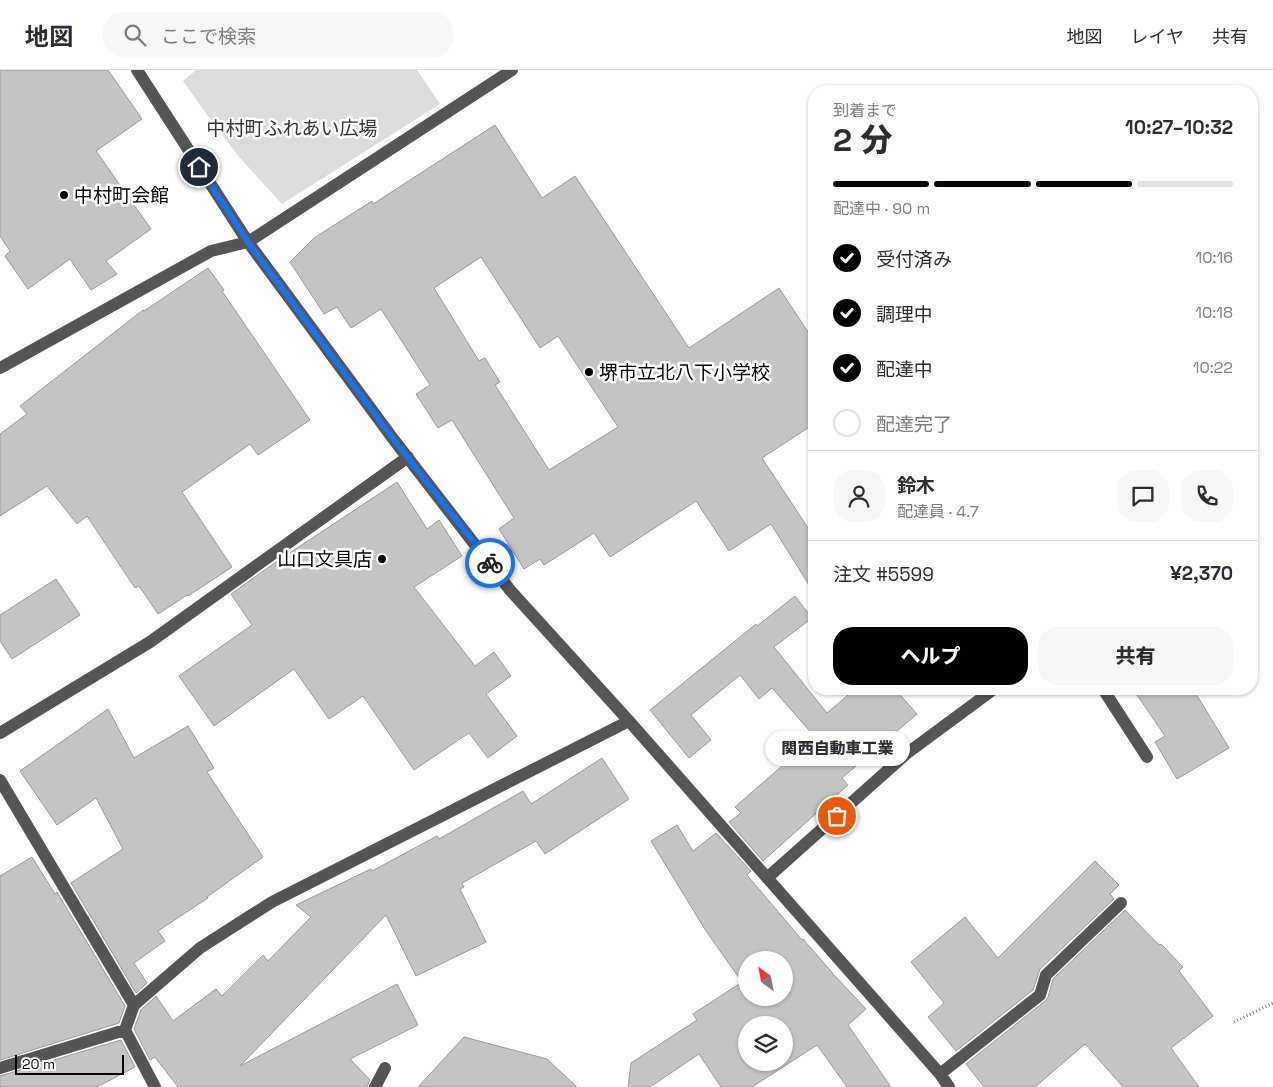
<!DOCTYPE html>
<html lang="ja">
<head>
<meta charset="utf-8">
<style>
  :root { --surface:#fff; --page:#f7f7f7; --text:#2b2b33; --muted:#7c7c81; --line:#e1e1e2; --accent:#000 }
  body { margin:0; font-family:"Space Grotesk","Noto Sans JP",sans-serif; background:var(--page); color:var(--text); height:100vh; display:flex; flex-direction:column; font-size:19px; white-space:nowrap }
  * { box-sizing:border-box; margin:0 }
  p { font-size:16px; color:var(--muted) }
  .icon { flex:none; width:28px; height:28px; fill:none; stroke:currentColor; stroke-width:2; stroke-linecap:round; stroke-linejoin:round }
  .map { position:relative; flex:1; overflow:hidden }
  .side { position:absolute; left:808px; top:15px; width:450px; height:610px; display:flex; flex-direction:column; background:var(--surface); border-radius:20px; box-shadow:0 1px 4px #0004 }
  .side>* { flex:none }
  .needle { width:32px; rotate:328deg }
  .fabs { position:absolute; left:738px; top:881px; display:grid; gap:10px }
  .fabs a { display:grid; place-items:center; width:55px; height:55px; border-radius:50%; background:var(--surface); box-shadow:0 1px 4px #0004; font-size:25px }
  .scale { position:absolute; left:15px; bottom:12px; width:109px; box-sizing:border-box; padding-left:5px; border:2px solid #000; border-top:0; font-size:14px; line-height:18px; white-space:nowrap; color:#000; -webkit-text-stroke:4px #fff; paint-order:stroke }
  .pin { position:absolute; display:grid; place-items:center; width:42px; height:42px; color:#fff; margin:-21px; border:2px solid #fff; border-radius:50%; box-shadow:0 1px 5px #0007 }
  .courier { position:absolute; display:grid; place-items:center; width:50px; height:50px; margin:-25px; border:4px solid #1a73e8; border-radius:50%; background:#fff; color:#222; box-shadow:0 1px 6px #0007 }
  .bubble { position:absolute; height:35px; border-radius:18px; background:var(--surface); box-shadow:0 1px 4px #0004; font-size:16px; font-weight:800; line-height:35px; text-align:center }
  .head em { font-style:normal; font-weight:800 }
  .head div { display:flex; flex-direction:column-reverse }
  .head { display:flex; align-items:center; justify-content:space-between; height:85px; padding:0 25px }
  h1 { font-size:32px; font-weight:800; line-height:38px }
  .bar { display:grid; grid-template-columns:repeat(4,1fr); gap:8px 5px; align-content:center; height:60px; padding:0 25px }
  .bar i { height:6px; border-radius:4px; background:var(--line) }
  .bar .on { background:var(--accent) }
  .bar p { grid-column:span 4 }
  .line { display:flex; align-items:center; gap:12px; padding:0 25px; border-top:1px solid var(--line) }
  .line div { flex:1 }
  .round { display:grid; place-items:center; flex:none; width:52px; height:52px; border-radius:20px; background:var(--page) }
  ol { padding:0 25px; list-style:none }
  li { display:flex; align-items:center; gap:15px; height:55px }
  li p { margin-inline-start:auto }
  li .icon { padding:5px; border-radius:50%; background:var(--accent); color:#fff; stroke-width:4 }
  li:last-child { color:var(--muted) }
  li i { width:28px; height:28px; border:2px solid var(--line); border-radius:50% }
  .cta { display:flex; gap:10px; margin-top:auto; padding:10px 25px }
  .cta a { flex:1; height:58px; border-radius:20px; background:var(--accent); color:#fff; font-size:20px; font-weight:800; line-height:58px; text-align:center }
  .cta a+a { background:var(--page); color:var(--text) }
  header { display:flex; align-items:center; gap:30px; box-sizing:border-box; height:70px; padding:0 25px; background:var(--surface); border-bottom:1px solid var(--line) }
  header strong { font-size:24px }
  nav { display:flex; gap:28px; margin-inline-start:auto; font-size:18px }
  .search { width:350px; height:45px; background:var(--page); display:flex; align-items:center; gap:12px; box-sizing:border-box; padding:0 18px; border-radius:20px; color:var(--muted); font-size:19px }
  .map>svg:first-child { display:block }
  .green { fill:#dcdcdc }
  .building { fill:#c4c4c4; stroke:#999; fill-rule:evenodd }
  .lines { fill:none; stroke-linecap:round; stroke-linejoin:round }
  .path { stroke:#777; stroke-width:3; stroke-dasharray:1 2.5; stroke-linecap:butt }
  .minor { stroke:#555; stroke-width:12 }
  .done { stroke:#595959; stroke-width:5; stroke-dasharray:0 9 }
  .route { stroke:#1a73e8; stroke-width:6 }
  .poi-dot { fill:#000; stroke:#fff; stroke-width:2 }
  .labels { text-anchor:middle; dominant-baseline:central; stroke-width:5; stroke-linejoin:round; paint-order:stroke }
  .park-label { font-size:19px; fill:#333; stroke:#fff }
  .poi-label { font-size:19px; fill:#000; stroke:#fff; text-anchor:start }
</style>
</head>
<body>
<header>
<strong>地図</strong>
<div class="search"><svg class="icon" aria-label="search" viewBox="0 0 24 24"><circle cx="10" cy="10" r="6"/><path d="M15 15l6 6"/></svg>ここで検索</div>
<nav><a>地図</a><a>レイヤ</a><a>共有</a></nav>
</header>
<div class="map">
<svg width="1273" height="1017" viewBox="0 0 1273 1017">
  <rect width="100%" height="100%" fill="#fff"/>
  <path class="green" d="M 196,0 L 417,0 L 440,34 L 282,134 L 240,88 L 215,56 L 183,11 Z"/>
  <path class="building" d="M 0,0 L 108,0 L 142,49 L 96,81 L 151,159 L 106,191 L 117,204 L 91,220 L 70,189 L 28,219 L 5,186 L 10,181 L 0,166 Z
    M 495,55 L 542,128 L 575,106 L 689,278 L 779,218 L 814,271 L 814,354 L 762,388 L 814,467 L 814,523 L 771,454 L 729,481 L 696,431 L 610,487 L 594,463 L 544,495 L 540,489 L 524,499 L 499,459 L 514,448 L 452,350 L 438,358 L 416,324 L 430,315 L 381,239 L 351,258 L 337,237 L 324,244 L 290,192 L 314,168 L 372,131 L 373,134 ZM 481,187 L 540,278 L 558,266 L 618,357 L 549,400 L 495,315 L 500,312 L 485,288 L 479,291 L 434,218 Z
    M 208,198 L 224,220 L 222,221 L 310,350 L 258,385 L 250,374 L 182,422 L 232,497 L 188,526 L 187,525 L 158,544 L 139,516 L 135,518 L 87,446 L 77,454 L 47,416 L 0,446 L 0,364 L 27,344 L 20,336 L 143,240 L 144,241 Z
    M 397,412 L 427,459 L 439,450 L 462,486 L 414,517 L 475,596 L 494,582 L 511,606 L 486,624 L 517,666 L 488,688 L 469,663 L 414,700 L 363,626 L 329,649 L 294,599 L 214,656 L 179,606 L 252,555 L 231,524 L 276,492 Z
    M 56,509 L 80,545 L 12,589 L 0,571 L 0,545 Z
    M 795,526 L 812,548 L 774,577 L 827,643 L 855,619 L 895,619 L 917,644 L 842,708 L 848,715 L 763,791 L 729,752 L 741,743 L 735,737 L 815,667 L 772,618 L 759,629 L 740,605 L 691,645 L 711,670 L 689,688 L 650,640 L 756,554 L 757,556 Z
    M 1133,619 L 1193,619 L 1229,678 L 1177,709 L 1155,672 L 1165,666 Z
    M 108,639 L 134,688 L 188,656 L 214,698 L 207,702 L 263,787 L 207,827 L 208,828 L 158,861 L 165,871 L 134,893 L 147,913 L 136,923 L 71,813 L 123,779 L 96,728 L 57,755 L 20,701 Z
    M 602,688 L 629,729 L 545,784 L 536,771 L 462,813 L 464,817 L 460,819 L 486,872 L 416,906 L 386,845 L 240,996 L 397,914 L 418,955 L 350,989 L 370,1010 L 367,1017 L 178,1017 L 155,987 L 150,990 L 134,959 L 141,940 L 156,926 L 173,951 L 216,919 L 222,926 L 263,885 L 268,891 L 311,847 L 296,835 L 371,799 L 372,801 L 437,766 L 439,769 L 523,721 L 531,734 Z
    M 677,755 L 693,781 L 716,763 L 751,801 L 747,805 L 802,870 L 803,869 L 836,907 L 866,939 L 848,955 L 891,1017 L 847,1017 L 817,975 L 752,1017 L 721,1017 L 699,984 L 650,1017 L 628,1017 L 631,993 L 697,950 L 693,944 L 742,912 L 706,861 L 651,771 ZM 746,890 L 784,890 L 784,928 L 746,928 ZM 746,955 L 784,955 L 784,992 L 746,992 Z
    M 32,787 L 55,824 L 57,822 L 125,936 L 119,953 L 0,990 L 0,806 Z
    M 1095,791 L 1119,815 L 1110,824 L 1114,829 L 1040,899 L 1033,920 L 956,981 L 928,947 L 944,933 L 911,892 L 965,847 L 998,888 Z
    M 1125,840 L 1159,875 L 1161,874 L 1183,897 L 1179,901 L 1213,946 L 1171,978 L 1199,1017 L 1123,1017 L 1085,974 L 1035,1017 L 984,1017 L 966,994 L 1045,931 L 1048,927 L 1053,909 Z
    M 464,967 L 547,989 L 577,1017 L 418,1017 Z
    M 121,970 L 135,997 L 97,1017 L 0,1017 L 0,1006 Z"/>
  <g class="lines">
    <path class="path" d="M 1234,952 L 1273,933"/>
    <path class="minor" d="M 137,0 L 248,172 L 394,370 L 510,520 L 629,651 L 940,1004 L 949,1017
      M 0,298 L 211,181 L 248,172 L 512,0
      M 1103,619 L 1147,687
      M 0,663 L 150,572 L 408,387
      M 0,710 L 134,935 L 125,960 L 155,1017
      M 767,808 L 906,684 L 994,619
      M 134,935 L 200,878 L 272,832 L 629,651
      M 0,998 L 125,960
      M 940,1004 L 1040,925 L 1046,905 L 1121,833
      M 375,1017 L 385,998"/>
  </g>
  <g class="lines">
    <path class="done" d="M 490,493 L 510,520 L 629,651 L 767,808 L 837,746"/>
    <path class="route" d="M 199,97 L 248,172 L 264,194 L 394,370 L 490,493"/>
  </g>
  <g class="poi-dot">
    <circle cx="64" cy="125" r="5"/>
    <circle cx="589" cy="302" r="5"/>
    <circle cx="382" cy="489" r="5"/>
  </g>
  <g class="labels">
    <g class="park-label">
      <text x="292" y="58">中村町ふれあい広場</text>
    </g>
    <g class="poi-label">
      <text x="74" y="125">中村町会館</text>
      <text x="599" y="302">堺市立北八下小学校</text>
      <text x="372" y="489" text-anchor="end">山口文具店</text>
    </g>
  </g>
</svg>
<div class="fabs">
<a><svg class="needle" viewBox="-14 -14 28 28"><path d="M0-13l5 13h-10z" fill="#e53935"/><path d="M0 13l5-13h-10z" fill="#7c7c81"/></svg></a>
<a><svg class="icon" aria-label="layers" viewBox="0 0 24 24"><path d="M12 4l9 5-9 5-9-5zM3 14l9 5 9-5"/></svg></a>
</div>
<div class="scale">20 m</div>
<div class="pin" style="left:837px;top:746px;background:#ea580c"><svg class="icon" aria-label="bag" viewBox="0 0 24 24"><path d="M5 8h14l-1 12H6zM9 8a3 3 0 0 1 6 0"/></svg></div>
<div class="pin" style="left:199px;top:97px;background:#1f2937"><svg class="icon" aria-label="home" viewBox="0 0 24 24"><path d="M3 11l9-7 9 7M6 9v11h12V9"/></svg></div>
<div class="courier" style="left:490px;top:493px"><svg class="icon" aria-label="bike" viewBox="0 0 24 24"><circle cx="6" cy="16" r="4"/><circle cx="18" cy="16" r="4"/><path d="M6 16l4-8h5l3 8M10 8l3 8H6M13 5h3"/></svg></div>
<div class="bubble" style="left:765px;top:661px;width:145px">関西自動車工業</div>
<section class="side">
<div class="head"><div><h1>2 分</h1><p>到着まで</p></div><em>10:27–10:32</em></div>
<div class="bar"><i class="on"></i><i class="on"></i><i class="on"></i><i></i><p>配達中 · 90 m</p></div>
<ol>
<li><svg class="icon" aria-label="check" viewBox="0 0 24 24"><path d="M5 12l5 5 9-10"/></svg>受付済み<p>10:16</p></li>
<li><svg class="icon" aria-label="check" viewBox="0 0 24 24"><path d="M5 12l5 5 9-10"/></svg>調理中<p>10:18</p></li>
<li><svg class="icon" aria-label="check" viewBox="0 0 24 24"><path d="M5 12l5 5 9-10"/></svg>配達中<p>10:22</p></li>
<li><i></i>配達完了</li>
</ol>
<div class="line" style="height:90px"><a class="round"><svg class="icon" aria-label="person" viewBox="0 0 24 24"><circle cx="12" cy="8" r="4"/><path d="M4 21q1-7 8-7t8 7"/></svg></a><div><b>鈴木</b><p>配達員 · 4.7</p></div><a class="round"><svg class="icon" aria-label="chat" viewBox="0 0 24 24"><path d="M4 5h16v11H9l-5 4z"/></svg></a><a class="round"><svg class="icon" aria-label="phone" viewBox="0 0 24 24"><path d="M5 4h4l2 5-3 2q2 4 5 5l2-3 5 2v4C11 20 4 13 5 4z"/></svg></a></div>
<div class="line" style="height:65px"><div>注文 #5599</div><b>¥2,370</b></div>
<div class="cta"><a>ヘルプ</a><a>共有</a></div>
</section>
</div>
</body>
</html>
